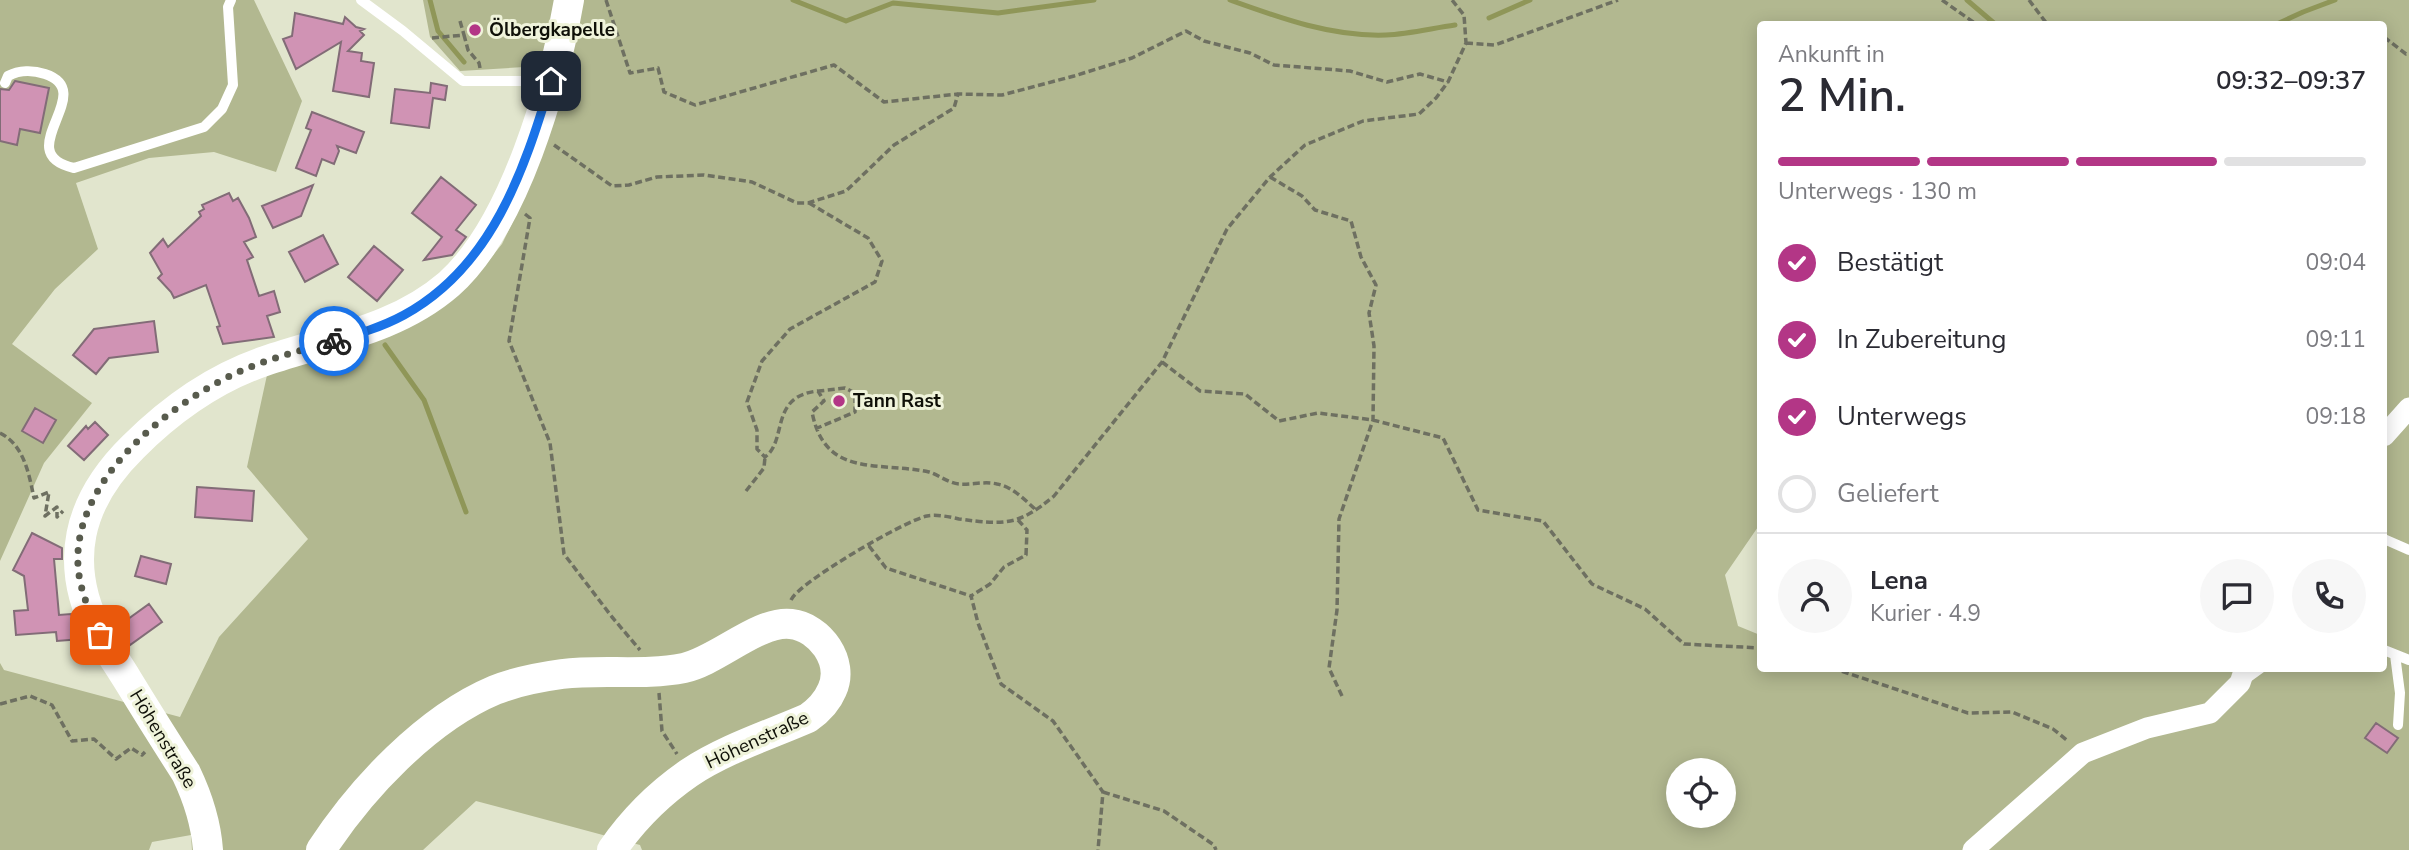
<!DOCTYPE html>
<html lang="de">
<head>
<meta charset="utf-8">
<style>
  :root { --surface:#fff; --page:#f7f7f7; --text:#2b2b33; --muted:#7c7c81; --line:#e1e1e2; --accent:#b33686 }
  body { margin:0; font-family:"Nunito Sans",sans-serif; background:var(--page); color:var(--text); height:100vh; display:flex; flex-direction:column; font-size:26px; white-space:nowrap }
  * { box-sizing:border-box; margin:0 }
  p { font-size:23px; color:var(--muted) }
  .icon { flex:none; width:38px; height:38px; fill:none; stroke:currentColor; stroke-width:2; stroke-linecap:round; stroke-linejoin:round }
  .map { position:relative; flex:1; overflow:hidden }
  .side { position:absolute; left:1757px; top:21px; width:630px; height:651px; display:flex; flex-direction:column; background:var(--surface); border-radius:7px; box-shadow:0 4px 18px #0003 }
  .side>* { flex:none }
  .tools { position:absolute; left:1666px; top:758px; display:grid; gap:14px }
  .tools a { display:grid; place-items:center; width:70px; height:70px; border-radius:50%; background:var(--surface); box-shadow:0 4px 18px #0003; font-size:35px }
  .pin { position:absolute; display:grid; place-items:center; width:60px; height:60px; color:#fff; margin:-30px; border-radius:14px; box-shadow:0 4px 10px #0006 }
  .courier { position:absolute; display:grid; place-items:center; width:70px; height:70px; margin:-35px; border:5px solid #1a73e8; border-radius:50%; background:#fff; color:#222; box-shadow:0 2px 9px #0007 }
  .headline em { font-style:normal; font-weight:600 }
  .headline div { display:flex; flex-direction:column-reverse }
  .headline { display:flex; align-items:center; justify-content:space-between; height:119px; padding:0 21px }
  h1 { font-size:46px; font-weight:600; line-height:52px }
  .bar { display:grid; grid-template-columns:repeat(4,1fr); gap:10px 7px; align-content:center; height:84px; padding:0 21px }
  .bar i { height:9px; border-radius:5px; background:var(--line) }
  .bar .on { background:var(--accent) }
  .bar p { grid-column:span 4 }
  .line { display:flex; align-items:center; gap:18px; padding:0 21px; border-top:2px solid var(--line) }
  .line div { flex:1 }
  .round { display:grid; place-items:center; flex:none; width:74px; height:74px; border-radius:37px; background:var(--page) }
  ol { padding:0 21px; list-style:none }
  li { display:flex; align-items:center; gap:21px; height:77px }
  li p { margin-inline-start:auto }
  li .icon { padding:7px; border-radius:50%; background:var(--accent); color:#fff; stroke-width:4 }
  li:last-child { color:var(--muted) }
  li i { width:38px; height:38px; border:4px solid var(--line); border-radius:50% }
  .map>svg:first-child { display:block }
  .green { fill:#b2b890; fill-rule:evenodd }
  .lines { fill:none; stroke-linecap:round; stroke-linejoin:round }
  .stream { stroke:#8f9658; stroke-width:5 }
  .building { fill:#d093b4; stroke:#826c77; stroke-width:2 }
  .path { stroke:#6e7061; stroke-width:3.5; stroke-dasharray:7 3.5; stroke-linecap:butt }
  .lane { stroke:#fff; stroke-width:10 }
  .street { stroke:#fff; stroke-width:21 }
  .secondary { stroke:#fff; stroke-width:30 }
  .done { stroke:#585b4d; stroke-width:7; stroke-dasharray:0 12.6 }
  .route { stroke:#1a73e8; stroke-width:9 }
  .poi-dot { fill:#b33686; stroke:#eff3da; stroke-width:2.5 }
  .labels { text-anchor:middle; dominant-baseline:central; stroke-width:6; stroke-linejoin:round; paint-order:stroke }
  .poi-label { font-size:19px; font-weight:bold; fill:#0f1008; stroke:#eff3da; text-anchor:start }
  .street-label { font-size:19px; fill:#0f1008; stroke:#eff3da }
</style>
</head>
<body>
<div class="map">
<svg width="2409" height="850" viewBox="0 0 2409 850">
  <rect width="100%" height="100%" fill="#e1e5cd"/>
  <path class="green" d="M 0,0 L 254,0 L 302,101 L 276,172 L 214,152 L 149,158 L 76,183 L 98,249 L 55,289 L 12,344 L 92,403 L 44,463 L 0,561 Z
    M 423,0 L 556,0 L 540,66 L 460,71 L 430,37 Z
    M 583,0 L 2409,0 L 2409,850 L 642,850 L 640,845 L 476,801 L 423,850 L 192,850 L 191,835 L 152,842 L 149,850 L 0,850 L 0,663 L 4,670 L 180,717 L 219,637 L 308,539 L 247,467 L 267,375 L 448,301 L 478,274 L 502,244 L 522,203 ZM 1760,24 L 2384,24 L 2384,668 L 1760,668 L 1760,635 L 1738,626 L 1725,575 L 1760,524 ZM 1678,770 L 1724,770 L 1724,816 L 1678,816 Z"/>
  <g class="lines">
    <path class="stream" d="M 430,0 L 438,31 L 464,62
      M 793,0 L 846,21 L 893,3 L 998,13 L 1094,0
      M 1230,0 C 1280,18 1332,37 1386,35 C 1409,34 1433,28 1455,25
      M 1967,0 L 1995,24
      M 1489,18 L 1530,0
      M 2277,24 L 2303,12 L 2335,0
      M 385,345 L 424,400 L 466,512"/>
  </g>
  <path class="building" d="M 295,13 L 343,24 L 345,17 L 356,27 L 364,29 L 360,31 L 364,35 L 348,51 L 362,53 L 361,61 L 374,63 L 369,97 L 333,91 L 341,42 L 296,69 L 283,39 L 292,36 Z
    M 15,81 L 49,88 L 40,133 L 20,129 L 17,145 L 0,141 L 0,89 L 9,90 Z
    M 431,83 L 447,86 L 445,100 L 433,98 L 429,128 L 391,123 L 395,89 L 430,93 Z
    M 312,112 L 364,132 L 356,153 L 337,146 L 339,151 L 334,164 L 322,159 L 316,176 L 296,168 L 311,130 L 306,128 Z
    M 441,177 L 476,205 L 456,230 L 466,237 L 452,255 L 424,260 L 442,237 L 412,213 Z
    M 313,185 L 301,216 L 273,228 L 262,206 Z
    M 229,193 L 233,201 L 238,198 L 249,218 L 256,237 L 244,242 L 253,257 L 247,260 L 259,296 L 274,291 L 280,312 L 267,316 L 274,337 L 223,344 L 217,327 L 220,326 L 206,285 L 174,298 L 171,292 L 158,278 L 162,274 L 150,253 L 163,239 L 168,247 L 201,216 L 199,212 L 204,209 L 202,205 Z
    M 323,235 L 338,264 L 305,282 L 289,252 Z
    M 374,246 L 403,270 L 377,301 L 348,277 Z
    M 154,321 L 158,352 L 109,358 L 96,374 L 73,355 L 94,329 Z
    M 35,408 L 56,420 L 43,443 L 22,431 Z
    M 95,422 L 108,435 L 84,460 L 68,446 L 86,426 L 88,429 Z
    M 197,487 L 254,491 L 252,521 L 195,517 Z
    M 32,533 L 62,548 L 62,559 L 54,559 L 59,615 L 71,614 L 81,639 L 57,641 L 56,632 L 16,635 L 14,611 L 28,610 L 24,576 L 13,570 Z
    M 141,556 L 171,564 L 166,584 L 135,576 Z
    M 149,604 L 162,622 L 130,645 L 117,627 Z
    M 2376,723 L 2398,738 L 2387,753 L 2365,738 Z"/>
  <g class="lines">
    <path class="path" d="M 606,0 L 630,73 L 658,68 L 664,92 L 695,105 L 834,65 L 884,102 L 958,94
      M 1942,0 L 1976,24
      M 2029,0 L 2047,24
      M 460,21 L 464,35
      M 2384,37 L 2406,54 L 2409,53
      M 432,38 L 464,35 L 468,50 L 479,63 L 480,68
      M 1466,43 L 1495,45 L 1618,0
      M 554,145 L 612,186 L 629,185 L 657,177 L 704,175 L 752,182 L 797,203 L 808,203 L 846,191 L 894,145 L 954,108 L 958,94 L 1002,95 L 1074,76 L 1132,58 L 1186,31 L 1204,41 L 1250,53 L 1274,65 L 1350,71 L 1387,82 L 1420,74 L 1448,82
      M 1270,177 L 1302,196 L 1315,210 L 1351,221 L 1361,257 L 1376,285 L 1369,313 L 1374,346 L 1373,420 L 1339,519 L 1337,610 L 1329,668 L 1342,696
      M 809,203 L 868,238 L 882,261 L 875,282 L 790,329 L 762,361 L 747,402 L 757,430 L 757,449 L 765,457 C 788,440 769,396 818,391 L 824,401 L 812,412 C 825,479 879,461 929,472 C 939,475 948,483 959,484 C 971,485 985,481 997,484 C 1013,487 1025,500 1036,510
      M 525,214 L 530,218 L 509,341 L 550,443 L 564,554 L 612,617 L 640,650
      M 1162,362 L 1200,391 L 1245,394 L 1279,421 L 1318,413 L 1373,420 L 1443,438 L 1478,510 L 1543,521 L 1592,584 L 1645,609 L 1684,644 L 1760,648
      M 815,429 L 855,412 L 855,393 L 845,388 L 819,391
      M 0,433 C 24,445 29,474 34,498 L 49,492 L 45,516 L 57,507 L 57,517 L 63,511
      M 746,491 L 764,468 L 765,457
      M 1018,520 L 1027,530 L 1026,555 L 1004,567 L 990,584 L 971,596 L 978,623 L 1001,684 L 1053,721 L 1103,792 L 1098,850
      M 869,546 L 886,568 L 971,596
      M 791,600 C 799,582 906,520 927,516 C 937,514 950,517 959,519 C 1005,525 1018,526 1054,496 L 1162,362 L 1227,229 L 1270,177 L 1305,145 L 1363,121 L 1419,114 L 1436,98 L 1448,82 L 1466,43 L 1464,15 L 1452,0
      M 1832,668 L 1968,713 L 2012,712 L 2053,729 L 2068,741
      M 659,693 L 662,731 L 677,754
      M 0,704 L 30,696 L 52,705 L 72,741 L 94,739 L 116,759 L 131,748 L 142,755 L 145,752
      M 1103,792 L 1164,811 L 1214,845 L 1216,850"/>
    <path class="lane" d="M 361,0 L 403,31 L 463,81 L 548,81
      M 5,83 L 8,76 C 19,70 33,70 45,74 C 100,92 8,153 74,168 L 204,127 L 222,109 L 233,85 L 228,7 L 231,0
      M 2384,539 L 2409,550
      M 2384,650 L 2409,660
      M 2395,655 L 2400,693 L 2398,725
      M 2243,681 L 2261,668"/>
    <path class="street" d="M 2384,436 L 2409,408
      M 1973,850 L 2083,753 L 2147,728 L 2210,713 L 2240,683 L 2245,668"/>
    <path class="secondary" d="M 208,850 C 206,823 198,798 186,773 C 166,742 146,710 127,679 C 118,664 107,649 99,634 C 62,563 78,501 133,447 C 170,410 215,378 265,361 C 329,339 396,330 449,284 C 515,225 554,85 569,0
      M 321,850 C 361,789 426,719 495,690 C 515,682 540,677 562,674 C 602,669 644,676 684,668 C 717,661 759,620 791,624 C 820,627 845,662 832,690 C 827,702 818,711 808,718 C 769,735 725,749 689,773 C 660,793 632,821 612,850"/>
  </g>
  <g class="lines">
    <path class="done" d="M 100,635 C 91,616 82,595 79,575 C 66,487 162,409 232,375 C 265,359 300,351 334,341"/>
    <path class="route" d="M 334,341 C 358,334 382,327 404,315 C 492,267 524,171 551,81"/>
  </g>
  <g class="poi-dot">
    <circle cx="475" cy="30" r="7"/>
    <circle cx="839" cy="401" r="7"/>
  </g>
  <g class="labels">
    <g class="poi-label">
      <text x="489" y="30">Ölbergkapelle</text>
      <text x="853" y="401">Tann Rast</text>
    </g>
    <g class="street-label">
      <text transform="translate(163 739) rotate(59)">Höhenstraße</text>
      <text transform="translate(757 740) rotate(-25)">Höhenstraße</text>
    </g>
  </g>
</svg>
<div class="tools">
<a><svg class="icon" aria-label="locate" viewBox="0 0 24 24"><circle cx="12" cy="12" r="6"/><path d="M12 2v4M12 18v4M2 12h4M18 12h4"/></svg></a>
</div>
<div class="pin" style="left:100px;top:635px;background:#ea580c"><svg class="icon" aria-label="bag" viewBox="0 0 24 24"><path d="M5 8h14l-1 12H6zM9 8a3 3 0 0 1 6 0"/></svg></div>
<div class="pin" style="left:551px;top:81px;background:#1f2937"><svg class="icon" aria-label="home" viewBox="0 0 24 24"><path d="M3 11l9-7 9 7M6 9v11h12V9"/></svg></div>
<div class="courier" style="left:334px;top:341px"><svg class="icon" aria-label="bike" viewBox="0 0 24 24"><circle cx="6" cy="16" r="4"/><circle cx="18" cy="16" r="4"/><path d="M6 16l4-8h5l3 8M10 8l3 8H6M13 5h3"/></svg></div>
<section class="side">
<div class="headline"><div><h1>2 Min.</h1><p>Ankunft in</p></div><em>09:32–09:37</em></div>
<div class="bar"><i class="on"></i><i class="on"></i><i class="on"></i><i></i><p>Unterwegs · 130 m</p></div>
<ol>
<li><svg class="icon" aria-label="check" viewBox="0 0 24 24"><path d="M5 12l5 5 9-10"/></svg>Bestätigt<p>09:04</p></li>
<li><svg class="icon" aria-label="check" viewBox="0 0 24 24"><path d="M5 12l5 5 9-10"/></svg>In Zubereitung<p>09:11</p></li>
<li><svg class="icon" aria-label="check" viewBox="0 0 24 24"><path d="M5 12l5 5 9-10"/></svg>Unterwegs<p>09:18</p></li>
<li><i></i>Geliefert</li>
</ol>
<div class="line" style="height:126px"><a class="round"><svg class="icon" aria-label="person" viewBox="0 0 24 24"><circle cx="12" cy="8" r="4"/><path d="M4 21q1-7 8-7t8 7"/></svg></a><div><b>Lena</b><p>Kurier · 4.9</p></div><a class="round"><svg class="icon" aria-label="chat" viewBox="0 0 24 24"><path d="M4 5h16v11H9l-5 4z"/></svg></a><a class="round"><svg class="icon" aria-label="phone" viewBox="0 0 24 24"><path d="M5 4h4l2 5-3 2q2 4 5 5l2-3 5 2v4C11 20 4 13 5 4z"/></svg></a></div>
</section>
</div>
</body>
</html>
